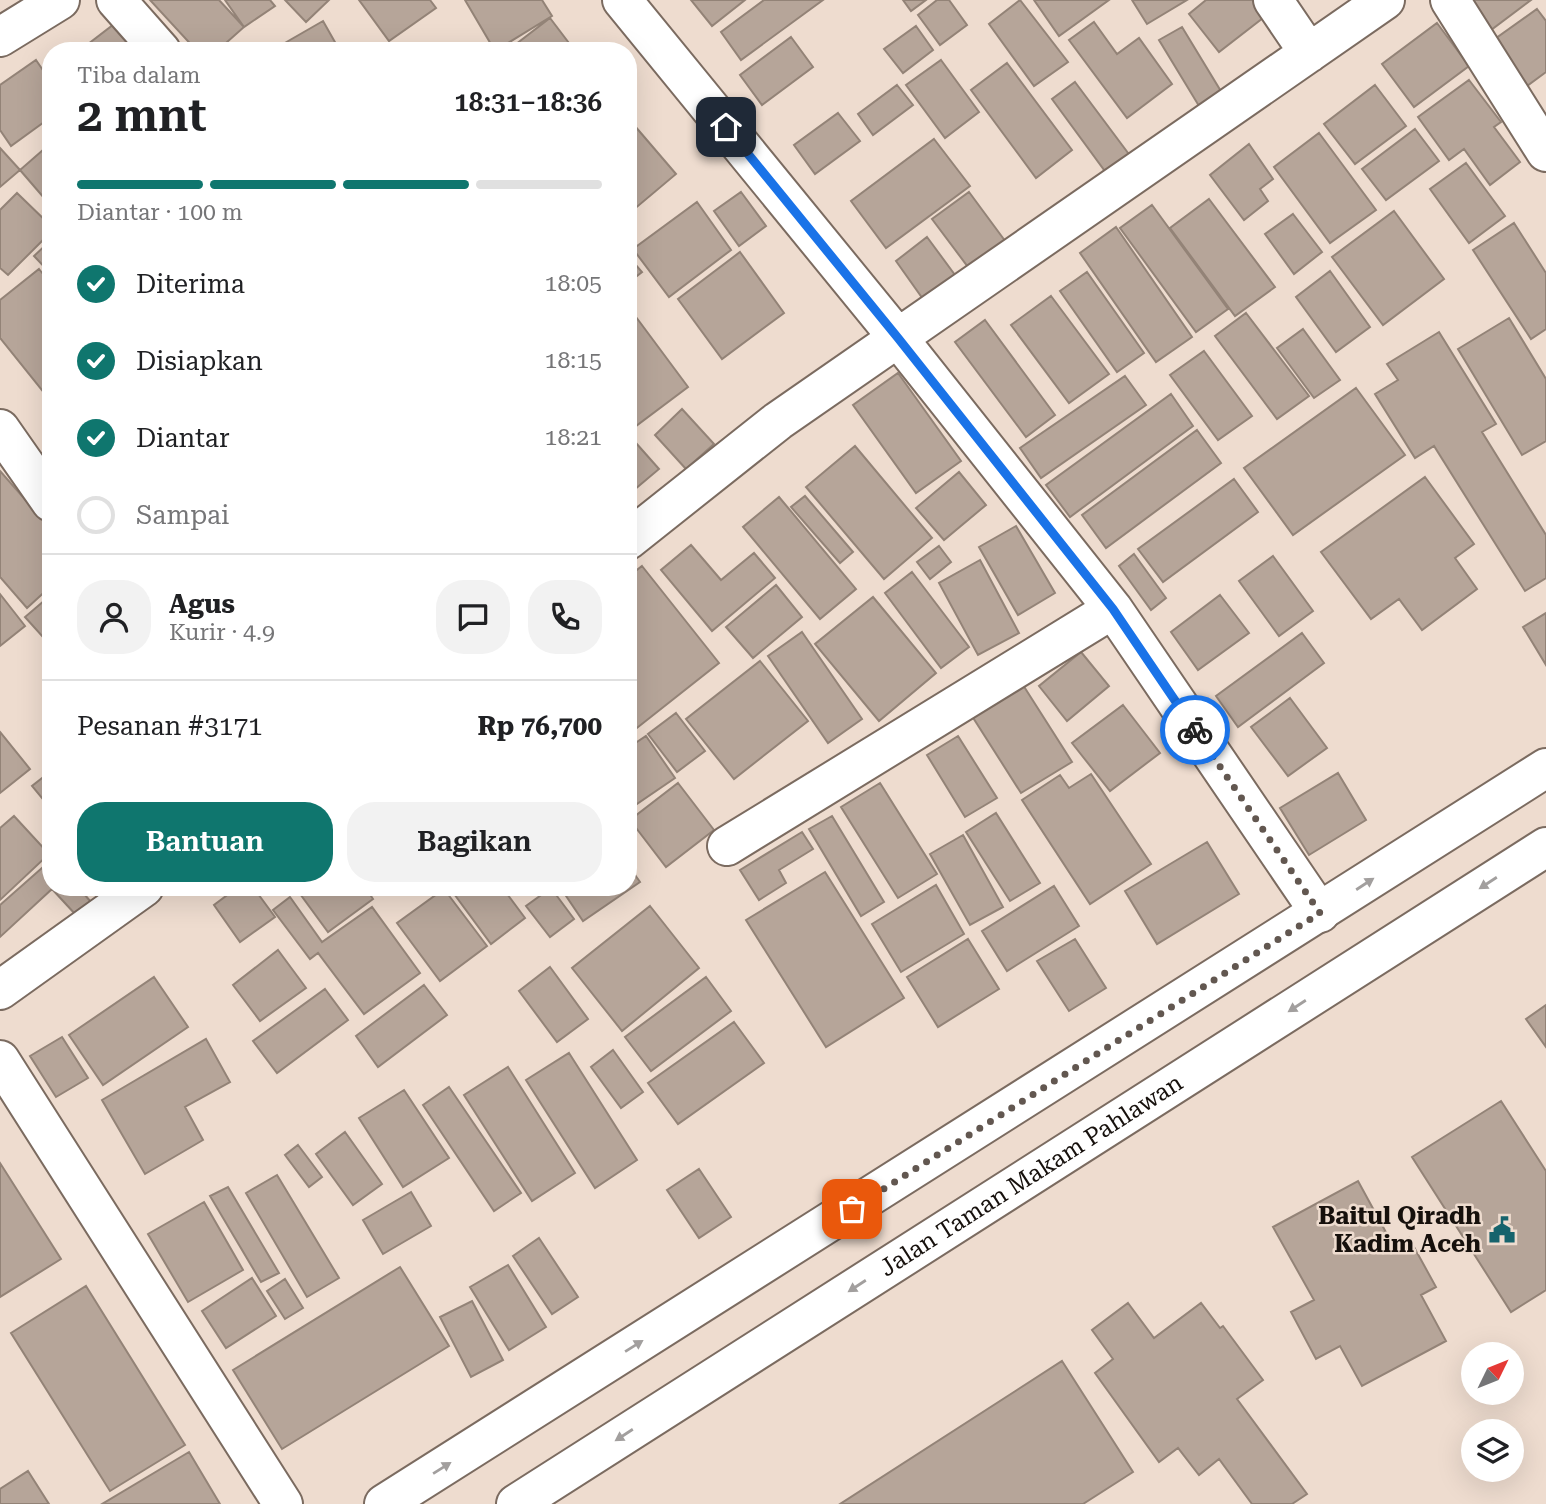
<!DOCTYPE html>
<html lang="id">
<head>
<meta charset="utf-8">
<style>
  :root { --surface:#fff; --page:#f2f2f2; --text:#202124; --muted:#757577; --line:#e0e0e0; --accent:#0f766e }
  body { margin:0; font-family:"Roboto Serif",serif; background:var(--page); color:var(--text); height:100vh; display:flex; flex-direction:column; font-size:26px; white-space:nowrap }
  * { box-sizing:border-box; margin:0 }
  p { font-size:23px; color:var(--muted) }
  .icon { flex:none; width:38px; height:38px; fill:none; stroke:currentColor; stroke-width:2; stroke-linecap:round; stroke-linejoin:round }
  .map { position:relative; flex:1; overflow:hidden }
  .sheet { position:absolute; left:42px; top:42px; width:595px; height:854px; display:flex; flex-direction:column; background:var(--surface); border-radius:28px; box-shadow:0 7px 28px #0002 }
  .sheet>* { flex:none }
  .needle { width:46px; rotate:47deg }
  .controls { position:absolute; left:1461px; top:1342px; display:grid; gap:14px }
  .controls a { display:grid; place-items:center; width:63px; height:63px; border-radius:50%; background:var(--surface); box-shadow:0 7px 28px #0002; font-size:35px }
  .pin { position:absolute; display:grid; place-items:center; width:60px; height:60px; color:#fff; margin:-30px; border-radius:14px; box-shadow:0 4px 10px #0006 }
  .courier { position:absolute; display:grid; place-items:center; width:70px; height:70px; margin:-35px; border:5px solid #1a73e8; border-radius:50%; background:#fff; color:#222; box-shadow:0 2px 9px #0007 }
  .summary em { font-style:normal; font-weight:600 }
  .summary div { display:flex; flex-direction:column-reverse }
  .summary { display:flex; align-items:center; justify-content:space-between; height:119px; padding:0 35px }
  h1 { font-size:46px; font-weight:600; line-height:52px }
  .bar { display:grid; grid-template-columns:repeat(4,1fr); gap:10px 7px; align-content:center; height:84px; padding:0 35px }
  .bar i { height:9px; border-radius:5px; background:var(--line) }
  .bar .current { background:var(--accent) }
  .bar p { grid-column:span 4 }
  .line { display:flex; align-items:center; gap:18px; padding:0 35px; border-top:2px solid var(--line) }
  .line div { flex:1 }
  .round { display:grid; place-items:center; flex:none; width:74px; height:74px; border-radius:28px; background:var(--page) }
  ol { padding:0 35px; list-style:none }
  li { display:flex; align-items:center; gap:21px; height:77px }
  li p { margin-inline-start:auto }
  li .icon { padding:7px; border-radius:50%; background:var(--accent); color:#fff; stroke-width:4 }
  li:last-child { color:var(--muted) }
  li i { width:38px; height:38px; border:4px solid var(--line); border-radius:50% }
  .action { display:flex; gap:14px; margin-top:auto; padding:14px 35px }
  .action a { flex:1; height:80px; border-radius:28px; background:var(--accent); color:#fff; font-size:28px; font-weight:600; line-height:80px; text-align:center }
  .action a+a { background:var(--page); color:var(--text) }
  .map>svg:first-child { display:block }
  .building { fill:#b6a599; stroke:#938377; stroke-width:2 }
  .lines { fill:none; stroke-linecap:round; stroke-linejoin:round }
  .street-casing { stroke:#7b6b60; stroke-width:42 }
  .secondary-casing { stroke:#7b6b60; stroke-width:42 }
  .street { stroke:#fff; stroke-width:38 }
  .secondary { stroke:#fff; stroke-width:38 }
  .oneway { fill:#a29f9e }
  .done { stroke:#625750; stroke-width:7; stroke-dasharray:0 12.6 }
  .route { stroke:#1a73e8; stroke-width:9 }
  .labels { text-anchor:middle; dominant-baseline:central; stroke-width:5; stroke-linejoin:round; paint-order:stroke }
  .street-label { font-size:24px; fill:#16100c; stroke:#eedccf }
  .poi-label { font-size:24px; font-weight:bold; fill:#16100c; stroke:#eedccf; text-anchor:end }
</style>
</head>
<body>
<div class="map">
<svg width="1546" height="1504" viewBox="0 0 1546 1504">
  <rect width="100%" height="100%" fill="#eedccf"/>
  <path class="building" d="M 150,0 L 219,0 L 244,27 L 217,51 L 197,51 Z
    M 225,0 L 270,0 L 275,6 L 244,27 Z
    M 285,0 L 329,0 L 306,22 Z
    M 359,0 L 430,0 L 436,8 L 389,41 Z
    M 465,0 L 542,0 L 552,16 L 495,51 Z
    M 691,0 L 745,0 L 712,26 Z
    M 764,0 L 823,0 L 741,60 L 721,32 Z
    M 903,0 L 926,0 L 911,11 Z
    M 937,0 L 949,0 L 967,25 L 940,45 L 918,15 Z
    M 1020,0 L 1068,62 L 1034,86 L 989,24 Z
    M 1034,0 L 1109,0 L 1059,36 Z
    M 1132,0 L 1187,0 L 1147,24 Z
    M 1206,0 L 1264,0 L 1272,11 L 1219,52 L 1189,14 Z
    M 1469,0 L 1531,0 L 1491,30 Z
    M 1537,9 L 1546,21 L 1546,72 L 1519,92 L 1485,46 Z
    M 122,18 L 147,51 L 79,51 Z
    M 550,18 L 575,51 L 507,51 Z
    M 323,21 L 340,51 L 271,51 Z
    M 1094,22 L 1117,54 L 1139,38 L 1172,84 L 1127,118 L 1069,40 Z
    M 1437,23 L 1469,66 L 1414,107 L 1382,64 Z
    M 916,26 L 933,50 L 903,73 L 884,49 Z
    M 1182,27 L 1222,93 L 1199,106 L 1159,40 Z
    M 791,37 L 813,67 L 762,105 L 740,75 Z
    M 36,60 L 51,82 L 51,117 L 11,146 L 0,130 L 0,85 Z
    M 941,60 L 979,112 L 945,138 L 906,85 Z
    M 1007,63 L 1072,150 L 1036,178 L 971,90 Z
    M 1469,80 L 1501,122 L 1494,127 L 1520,162 L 1490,185 L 1464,149 L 1449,160 L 1418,117 Z
    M 1075,82 L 1134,161 L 1110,178 L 1052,99 Z
    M 897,85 L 913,105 L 873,135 L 858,114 Z
    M 1375,85 L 1406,126 L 1355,164 L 1324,124 Z
    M 838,113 L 860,141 L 815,174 L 794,145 Z
    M 628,118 L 676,174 L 632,211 L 628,207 Z
    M 1415,129 L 1439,161 L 1386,200 L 1362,169 Z
    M 1319,133 L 1376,210 L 1330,243 L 1274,167 Z
    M 934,139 L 970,186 L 886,248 L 851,201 Z
    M 51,143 L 51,206 L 20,170 Z
    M 1249,144 L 1273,179 L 1260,189 L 1268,201 L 1244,220 L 1210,175 Z
    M 0,148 L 20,170 L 0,187 Z
    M 1466,163 L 1505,216 L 1469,243 L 1430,189 Z
    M 741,192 L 766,226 L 739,246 L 714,211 Z
    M 969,192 L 1014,253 L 977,279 L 932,219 Z
    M 17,193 L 51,226 L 51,232 L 8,275 L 0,268 L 0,210 Z
    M 1209,199 L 1275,287 L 1235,316 L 1170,228 Z
    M 697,202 L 731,250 L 669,297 L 633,249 Z
    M 1152,205 L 1228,309 L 1196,332 L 1120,228 Z
    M 1394,211 L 1444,279 L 1383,325 L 1332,257 Z
    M 1293,214 L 1322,252 L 1294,274 L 1265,234 Z
    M 1514,223 L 1546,273 L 1546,329 L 1531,339 L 1473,250 Z
    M 1116,227 L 1192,337 L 1156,362 L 1080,253 Z
    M 927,237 L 955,275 L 923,299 L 896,261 Z
    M 51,240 L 51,274 L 34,256 Z
    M 740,252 L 784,313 L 722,359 L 678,299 Z
    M 628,256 L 642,272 L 628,283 Z
    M 39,269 L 51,284 L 51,390 L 45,394 L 0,338 L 0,300 Z
    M 1330,271 L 1370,327 L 1336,352 L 1296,297 Z
    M 1087,272 L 1144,353 L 1117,372 L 1060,291 Z
    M 1051,296 L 1109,374 L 1069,403 L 1011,325 Z
    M 1246,313 L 1309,396 L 1277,419 L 1215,336 Z
    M 636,317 L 688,387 L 636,426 L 628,416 L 628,323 Z
    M 1509,318 L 1546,379 L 1546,441 L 1522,455 L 1458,349 Z
    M 985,320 L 1055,415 L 1026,437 L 955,342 Z
    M 1303,329 L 1340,380 L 1314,398 L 1277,348 Z
    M 1439,332 L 1496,424 L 1482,432 L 1546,535 L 1546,578 L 1525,591 L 1434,446 L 1415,458 L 1375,394 L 1398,380 L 1387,364 Z
    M 1204,351 L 1252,416 L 1218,440 L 1170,375 Z
    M 898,373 L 961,461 L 916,493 L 853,405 Z
    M 1125,376 L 1146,405 L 1041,478 L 1020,448 Z
    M 1356,388 L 1405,455 L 1293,535 L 1244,468 Z
    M 1171,394 L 1193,426 L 1070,517 L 1046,485 Z
    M 682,409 L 714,444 L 686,469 L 655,435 Z
    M 1197,430 L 1221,463 L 1106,548 L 1082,515 Z
    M 628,434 L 659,469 L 628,495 Z
    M 855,446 L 932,538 L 884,579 L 806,487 Z
    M 0,471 L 51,529 L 51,586 L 27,608 L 0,577 Z
    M 959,472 L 986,505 L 944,540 L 916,508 Z
    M 1425,477 L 1474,544 L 1455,558 L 1477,589 L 1422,630 L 1399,599 L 1371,619 L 1321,552 Z
    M 1234,479 L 1258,512 L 1163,582 L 1138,549 Z
    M 805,496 L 853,552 L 840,563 L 791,507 Z
    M 779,497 L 856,589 L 820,619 L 743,527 Z
    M 1016,526 L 1055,593 L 1018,615 L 979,547 Z
    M 691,545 L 721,580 L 754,553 L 775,578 L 712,631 L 661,570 Z
    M 939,546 L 951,562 L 930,579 L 917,562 Z
    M 1134,554 L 1166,598 L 1151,610 L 1119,566 Z
    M 1273,556 L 1313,611 L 1279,636 L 1239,581 Z
    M 980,560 L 1019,633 L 978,655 L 939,583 Z
    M 642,566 L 719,663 L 628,735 L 628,577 Z
    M 912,572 L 969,647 L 941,668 L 885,593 Z
    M 776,585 L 802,617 L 753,658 L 726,627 Z
    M 0,594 L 25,626 L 0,646 Z
    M 51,595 L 51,646 L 25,617 Z
    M 1220,595 L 1249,633 L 1198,670 L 1171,632 Z
    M 873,597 L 936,673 L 879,721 L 815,644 Z
    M 1546,613 L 1546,665 L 1523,627 Z
    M 802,632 L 862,719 L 828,743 L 768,656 Z
    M 1302,633 L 1324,663 L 1238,727 L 1216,696 Z
    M 1081,652 L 1109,686 L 1067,721 L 1039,686 Z
    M 760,661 L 808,721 L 734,779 L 686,719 Z
    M 1023,685 L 1072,762 L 1021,793 L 972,716 Z
    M 1290,698 L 1327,748 L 1288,776 L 1251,727 Z
    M 1123,705 L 1160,753 L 1110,791 L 1072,743 Z
    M 676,713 L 705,751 L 677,772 L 648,734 Z
    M 0,732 L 30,769 L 0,793 Z
    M 646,736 L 675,778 L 628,810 L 628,748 Z
    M 958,736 L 997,798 L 965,817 L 927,755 Z
    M 51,771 L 51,809 L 32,786 Z
    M 1338,773 L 1366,820 L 1309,855 L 1280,808 Z
    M 1091,774 L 1151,864 L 1090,904 L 1022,800 L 1060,775 L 1069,788 Z
    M 678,783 L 714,830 L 666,867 L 630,820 Z
    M 880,783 L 937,874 L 898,898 L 841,807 Z
    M 996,813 L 1040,883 L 1010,901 L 966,832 Z
    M 14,816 L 49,854 L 0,900 L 0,828 Z
    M 832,816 L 884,902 L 861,916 L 809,829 Z
    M 802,832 L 813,849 L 779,870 L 786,883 L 759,900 L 740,870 Z
    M 963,835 L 1003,907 L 970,925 L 930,854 Z
    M 1207,842 L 1239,894 L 1157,944 L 1125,891 Z
    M 51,860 L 51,887 L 78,887 L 91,902 L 76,915 L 52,889 L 0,937 L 0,905 Z
    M 628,865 L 640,882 L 583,921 L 560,887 L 628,887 Z
    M 825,872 L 904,998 L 826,1047 L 746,920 Z
    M 936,885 L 964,934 L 901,972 L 872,924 Z
    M 1054,886 L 1079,926 L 1007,971 L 982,931 Z
    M 238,887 L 253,887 L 275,917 L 240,942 L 214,905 Z
    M 295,887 L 365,887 L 373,899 L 328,932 Z
    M 449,887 L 502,887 L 525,918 L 491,944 Z
    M 551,888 L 574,919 L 550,937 L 526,906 Z
    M 444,889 L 487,946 L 440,981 L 397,923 Z
    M 290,897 L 322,942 L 372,907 L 420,973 L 364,1014 L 318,953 L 310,959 L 273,910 Z
    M 650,906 L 699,968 L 622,1031 L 572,968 Z
    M 968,939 L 999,989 L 938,1027 L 907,977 Z
    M 1075,939 L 1106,988 L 1069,1011 L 1037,961 Z
    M 278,950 L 306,988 L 260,1021 L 233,985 Z
    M 550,967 L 588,1019 L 557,1042 L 519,991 Z
    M 154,977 L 188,1027 L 103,1085 L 69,1035 Z
    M 706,977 L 731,1011 L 651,1071 L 625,1037 Z
    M 424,985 L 447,1015 L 378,1067 L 356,1036 Z
    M 325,989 L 348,1020 L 277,1073 L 253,1041 Z
    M 1546,1005 L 1546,1047 L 1526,1019 Z
    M 734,1022 L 764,1063 L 678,1124 L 648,1083 Z
    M 62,1037 L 88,1078 L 56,1097 L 30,1056 Z
    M 206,1039 L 230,1082 L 185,1107 L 203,1140 L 145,1174 L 102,1100 Z
    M 613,1050 L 643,1092 L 621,1108 L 591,1067 Z
    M 569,1053 L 637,1160 L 595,1188 L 526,1080 Z
    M 508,1067 L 575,1173 L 532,1201 L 464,1095 Z
    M 449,1087 L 521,1193 L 494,1211 L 423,1105 Z
    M 404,1090 L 449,1158 L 403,1187 L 359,1118 Z
    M 1501,1101 L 1546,1171 L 1546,1290 L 1511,1312 L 1412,1157 Z
    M 345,1132 L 382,1184 L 353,1205 L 316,1154 Z
    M 298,1145 L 322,1177 L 309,1187 L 285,1155 Z
    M 0,1163 L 61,1259 L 0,1297 Z
    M 699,1169 L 731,1217 L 699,1238 L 667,1190 Z
    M 277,1175 L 339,1278 L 307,1297 L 246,1193 Z
    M 1358,1181 L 1394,1247 L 1409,1238 L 1436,1287 L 1421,1295 L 1446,1341 L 1362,1386 L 1340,1346 L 1316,1359 L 1291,1312 L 1314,1300 L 1273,1227 Z
    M 228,1187 L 279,1273 L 261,1282 L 210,1196 Z
    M 411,1192 L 431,1226 L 383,1254 L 363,1220 Z
    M 204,1202 L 243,1270 L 188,1302 L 148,1234 Z
    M 539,1238 L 578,1297 L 552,1314 L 513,1256 Z
    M 508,1265 L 546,1327 L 509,1350 L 470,1287 Z
    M 400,1267 L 449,1346 L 282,1449 L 233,1370 Z
    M 252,1278 L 276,1316 L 226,1348 L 202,1311 Z
    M 285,1279 L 303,1308 L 285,1319 L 267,1291 Z
    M 86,1286 L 185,1445 L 110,1491 L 11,1333 Z
    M 472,1301 L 503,1360 L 471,1377 L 440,1317 Z
    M 1128,1303 L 1154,1338 L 1201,1303 L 1220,1328 L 1223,1326 L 1263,1380 L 1237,1399 L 1307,1494 L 1292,1504 L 1252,1504 L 1219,1459 L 1199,1475 L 1178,1448 L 1159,1462 L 1095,1373 L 1113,1359 L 1092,1330 Z
    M 1062,1361 L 1133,1472 L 1083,1504 L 840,1504 Z
    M 189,1452 L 220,1504 L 102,1504 Z
    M 28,1471 L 49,1504 L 0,1504 L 0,1489 Z"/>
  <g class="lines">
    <g class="street-casing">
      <path id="street" d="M 116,0 L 161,51
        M 622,0 L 898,338 L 1113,609 L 1320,913
        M 1273,0 L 1309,53
        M 1450,0 L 1546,152
        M 0,37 L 60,0
        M 0,429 L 51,502
        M 628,540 L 778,421 L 1385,0
        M 727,846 L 1113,609
        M 0,990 L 144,887
        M 0,1060 L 283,1504"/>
    </g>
    <g class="secondary-casing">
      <g id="secondary">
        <path d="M 384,1504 L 1546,768"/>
        <path id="s1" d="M 516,1504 L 1546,847"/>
      </g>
    </g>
    <use href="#street" class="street"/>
    <use href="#secondary" class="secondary"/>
  </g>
  <defs><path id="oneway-solid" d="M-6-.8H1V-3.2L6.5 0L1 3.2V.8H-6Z" transform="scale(1.75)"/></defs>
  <g class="oneway">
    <use href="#oneway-solid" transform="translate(1488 883) rotate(147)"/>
    <use href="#oneway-solid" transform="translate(1365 884) rotate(-33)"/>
    <use href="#oneway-solid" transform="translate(1297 1006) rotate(147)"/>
    <use href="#oneway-solid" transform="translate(857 1286) rotate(147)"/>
    <use href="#oneway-solid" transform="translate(634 1346) rotate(-32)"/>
    <use href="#oneway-solid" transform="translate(624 1435) rotate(147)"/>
    <use href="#oneway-solid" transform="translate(442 1468) rotate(-32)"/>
  </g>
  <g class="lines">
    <path class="done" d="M 852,1209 L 1320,913 L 1195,730"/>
    <path class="route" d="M 726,127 L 898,338 L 1113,609 L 1195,730"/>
  </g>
  <defs>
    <g id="civic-bare" transform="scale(2.1)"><path d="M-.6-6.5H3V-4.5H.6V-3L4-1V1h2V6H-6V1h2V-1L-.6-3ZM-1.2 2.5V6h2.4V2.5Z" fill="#16636c" stroke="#eedccf" stroke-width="2.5" paint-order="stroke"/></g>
  </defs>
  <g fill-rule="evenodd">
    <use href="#civic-bare" x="1502" y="1230"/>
  </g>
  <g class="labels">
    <g class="street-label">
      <text stroke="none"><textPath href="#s1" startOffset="611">Jalan Taman Makam Pahlawan</textPath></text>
    </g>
    <g class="poi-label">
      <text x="1481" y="1216">Baitul Qiradh<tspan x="1481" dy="28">Kadim Aceh</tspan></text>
    </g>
  </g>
</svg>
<div class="controls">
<a><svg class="needle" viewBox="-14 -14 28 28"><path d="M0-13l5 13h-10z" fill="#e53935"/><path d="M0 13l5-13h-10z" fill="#757577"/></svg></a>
<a><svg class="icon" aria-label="layers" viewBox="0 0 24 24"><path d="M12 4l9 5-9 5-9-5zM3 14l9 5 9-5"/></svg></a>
</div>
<div class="pin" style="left:852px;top:1209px;background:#ea580c"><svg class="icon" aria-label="bag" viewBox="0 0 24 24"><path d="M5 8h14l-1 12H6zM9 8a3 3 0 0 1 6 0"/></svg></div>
<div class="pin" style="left:726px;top:127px;background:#1f2937"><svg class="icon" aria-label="home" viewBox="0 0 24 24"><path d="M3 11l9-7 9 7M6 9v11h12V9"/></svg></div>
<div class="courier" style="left:1195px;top:730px"><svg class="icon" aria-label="bike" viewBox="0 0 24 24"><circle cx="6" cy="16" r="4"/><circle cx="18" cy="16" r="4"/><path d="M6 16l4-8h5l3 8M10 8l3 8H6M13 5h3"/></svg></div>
<section class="sheet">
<div class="summary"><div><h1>2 mnt</h1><p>Tiba dalam</p></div><em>18:31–18:36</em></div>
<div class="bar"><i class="current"></i><i class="current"></i><i class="current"></i><i></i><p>Diantar · 100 m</p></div>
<ol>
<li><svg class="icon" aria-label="check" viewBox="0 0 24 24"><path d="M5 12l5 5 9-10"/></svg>Diterima<p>18:05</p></li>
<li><svg class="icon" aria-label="check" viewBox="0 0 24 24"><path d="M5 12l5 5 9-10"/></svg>Disiapkan<p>18:15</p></li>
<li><svg class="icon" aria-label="check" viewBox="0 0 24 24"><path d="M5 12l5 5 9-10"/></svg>Diantar<p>18:21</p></li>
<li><i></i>Sampai</li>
</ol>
<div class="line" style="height:126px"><a class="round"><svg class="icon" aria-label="person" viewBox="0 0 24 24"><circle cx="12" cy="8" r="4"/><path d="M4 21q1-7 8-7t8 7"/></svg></a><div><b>Agus</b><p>Kurir · 4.9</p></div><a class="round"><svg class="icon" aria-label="chat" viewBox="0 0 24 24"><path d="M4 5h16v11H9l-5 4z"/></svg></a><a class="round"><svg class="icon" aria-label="phone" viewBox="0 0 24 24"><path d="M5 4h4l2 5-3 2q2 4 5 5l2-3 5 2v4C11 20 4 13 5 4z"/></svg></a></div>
<div class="line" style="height:91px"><div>Pesanan #3171</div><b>Rp 76,700</b></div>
<div class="action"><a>Bantuan</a><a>Bagikan</a></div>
</section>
</div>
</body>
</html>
